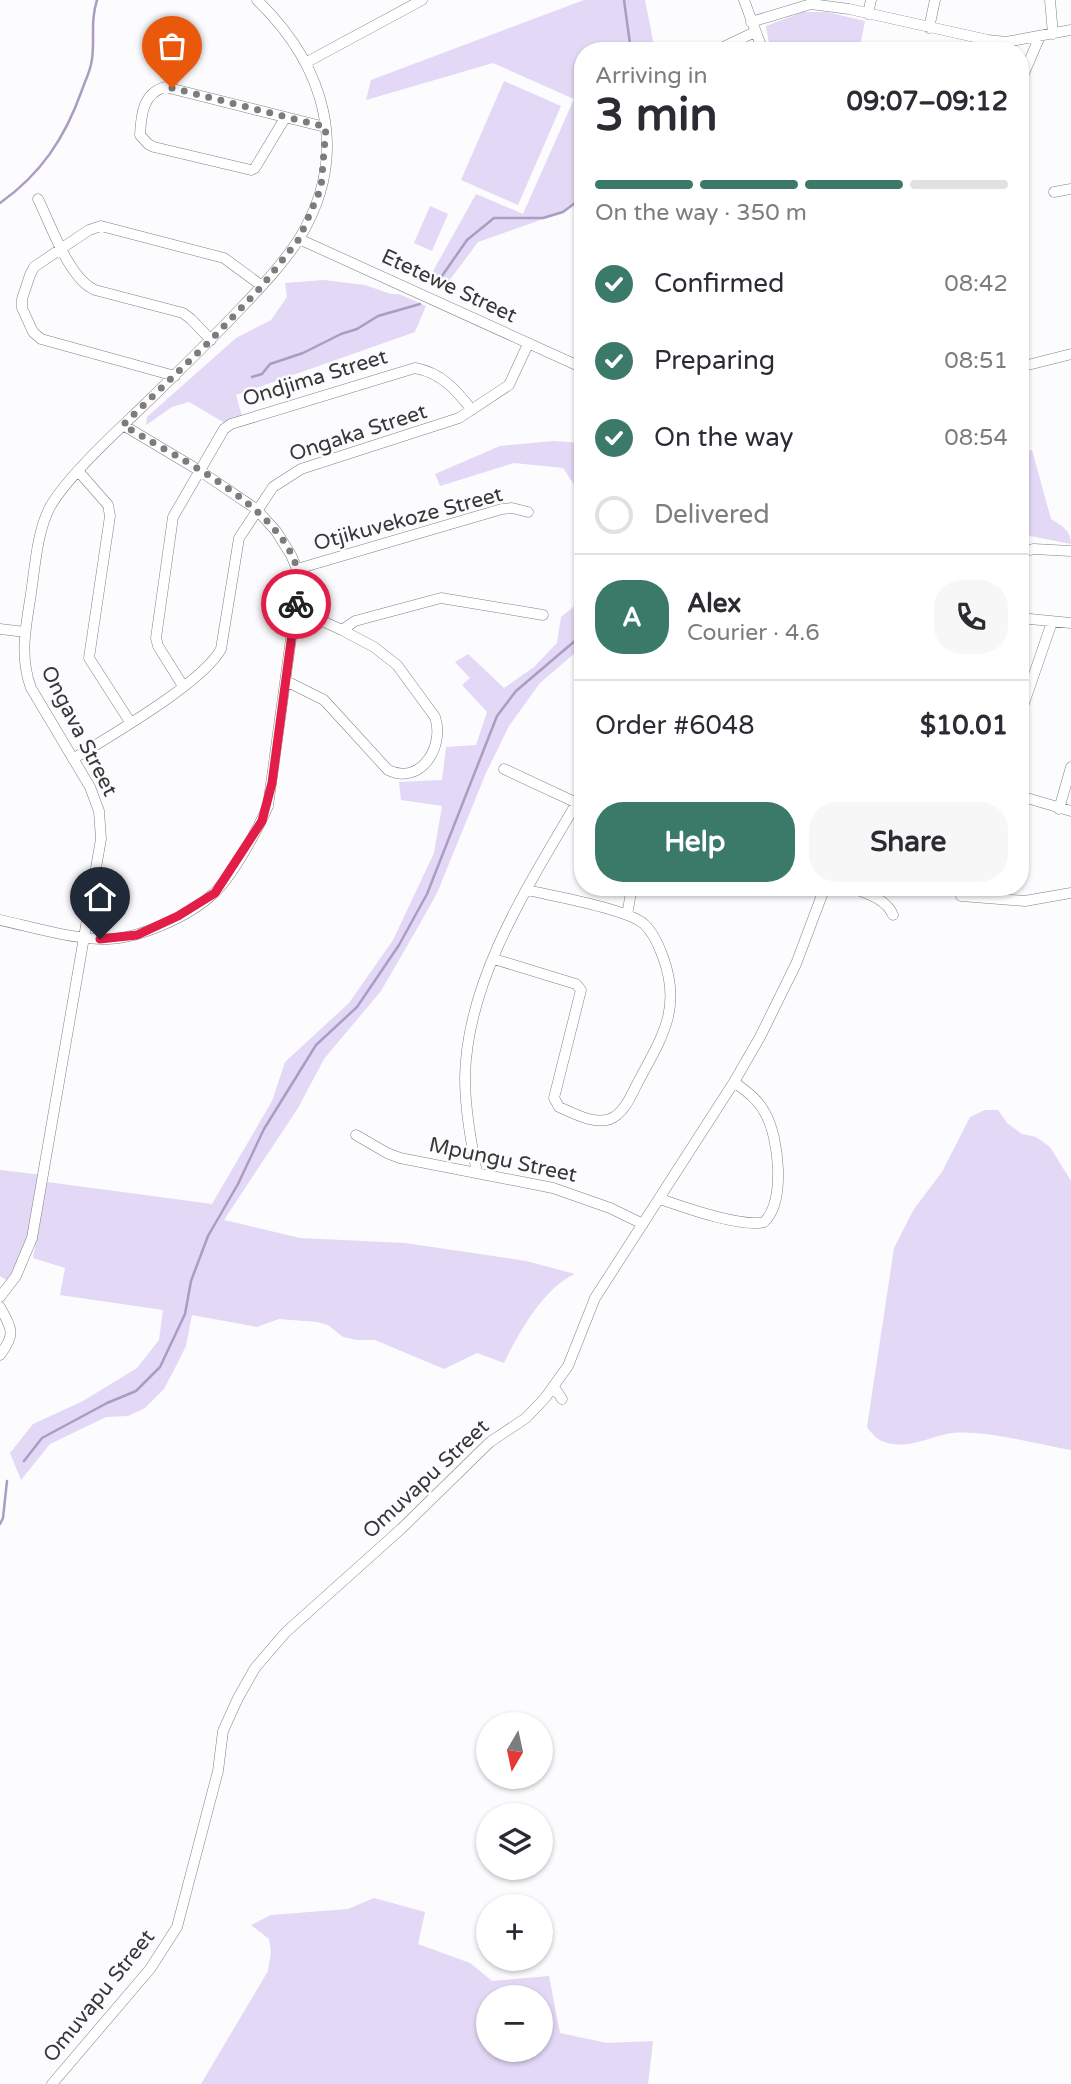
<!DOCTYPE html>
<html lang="en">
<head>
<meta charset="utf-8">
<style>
  :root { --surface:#fff; --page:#f7f7f7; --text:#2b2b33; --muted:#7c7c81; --line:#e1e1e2; --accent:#3b7a68 }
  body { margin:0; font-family:"Varela Round",sans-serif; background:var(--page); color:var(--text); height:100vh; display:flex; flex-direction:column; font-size:26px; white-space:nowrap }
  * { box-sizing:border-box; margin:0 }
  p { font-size:23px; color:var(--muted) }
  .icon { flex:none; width:38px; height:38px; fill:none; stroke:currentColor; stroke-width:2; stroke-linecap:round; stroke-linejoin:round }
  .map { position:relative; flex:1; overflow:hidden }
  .panel { position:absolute; left:574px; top:42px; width:455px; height:854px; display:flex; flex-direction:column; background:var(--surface); border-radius:28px; box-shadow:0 2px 5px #0004 }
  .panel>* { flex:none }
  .needle { width:46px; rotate:189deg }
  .tools { position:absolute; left:476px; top:1712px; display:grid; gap:14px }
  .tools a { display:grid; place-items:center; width:77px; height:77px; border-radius:50%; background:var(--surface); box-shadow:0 2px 5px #0004; font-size:35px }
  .pin { position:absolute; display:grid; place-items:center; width:60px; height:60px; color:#fff; margin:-72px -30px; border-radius:50% 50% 50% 0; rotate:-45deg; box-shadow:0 0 7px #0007 }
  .pin .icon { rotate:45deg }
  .courier { position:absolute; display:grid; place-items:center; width:70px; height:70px; margin:-35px; border:5px solid #e11d48; border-radius:50%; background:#fff; color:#222; box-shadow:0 2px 9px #0007 }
  .summary em { font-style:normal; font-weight:700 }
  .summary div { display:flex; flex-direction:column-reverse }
  .summary { display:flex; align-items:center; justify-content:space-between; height:119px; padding:0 21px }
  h1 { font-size:46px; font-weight:700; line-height:52px }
  .bar { display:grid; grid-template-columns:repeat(4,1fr); gap:10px 7px; align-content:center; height:84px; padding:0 21px }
  .bar i { height:9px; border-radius:5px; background:var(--line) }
  .bar .on { background:var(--accent) }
  .bar p { grid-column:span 4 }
  .line { display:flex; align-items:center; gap:18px; padding:0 21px; border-top:2px solid var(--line) }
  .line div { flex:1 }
  .round { display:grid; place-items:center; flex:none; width:74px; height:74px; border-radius:28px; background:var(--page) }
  ol { padding:0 21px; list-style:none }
  li { display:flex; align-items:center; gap:21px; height:77px }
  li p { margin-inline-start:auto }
  li .icon { padding:7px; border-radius:50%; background:var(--accent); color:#fff; stroke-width:4 }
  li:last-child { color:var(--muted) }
  li i { width:38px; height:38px; border:4px solid var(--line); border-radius:50% }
  .primary-button { display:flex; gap:14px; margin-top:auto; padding:14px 21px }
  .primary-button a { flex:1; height:80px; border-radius:28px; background:var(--accent); color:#fff; font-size:28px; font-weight:700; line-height:80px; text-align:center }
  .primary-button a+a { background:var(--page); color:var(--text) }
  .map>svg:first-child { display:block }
  .green { fill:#e3d8f5; fill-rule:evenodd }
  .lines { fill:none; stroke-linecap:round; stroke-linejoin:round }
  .stream { stroke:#ab9cc2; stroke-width:2.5 }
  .minor-casing { stroke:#828184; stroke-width:11 }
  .minor { stroke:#fff; stroke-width:10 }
  .done { stroke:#7c7c7d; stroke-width:7; stroke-dasharray:0 12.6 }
  .route { stroke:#e11d48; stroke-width:9 }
  .labels { text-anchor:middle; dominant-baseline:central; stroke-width:5; stroke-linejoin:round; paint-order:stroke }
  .street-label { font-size:21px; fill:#373738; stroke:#fcfbfe }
</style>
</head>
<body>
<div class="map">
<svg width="1071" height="2084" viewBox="0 0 1071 2084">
  <rect width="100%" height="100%" fill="#fcfbfe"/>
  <path class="green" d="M 584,0 L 645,0 L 655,51 L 583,51 L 583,197 L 563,212 L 478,242 L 443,289 L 427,282 L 476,194 L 523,214 L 574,99 L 493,63 L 366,100 L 371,80 Z
    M 803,12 L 827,12 L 865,21 L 859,51 L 796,51 L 769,43 L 766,26 Z
    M 504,81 L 561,106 L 518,205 L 461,180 Z
    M 430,206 L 448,214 L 432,251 L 414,243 Z
    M 324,280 L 365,285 L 391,294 L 399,294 L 426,306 L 415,332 L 236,395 L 242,416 L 225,423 L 189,402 L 172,407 L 146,425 L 147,417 L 236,338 L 271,320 L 287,297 L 285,283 Z
    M 553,441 L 583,443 L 583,498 L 563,468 L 514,463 L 440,486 L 435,474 L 500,446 Z
    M 1032,450 L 1051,519 C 1062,526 1071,530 1071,544 L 1020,534 L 1020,452 Z
    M 583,594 L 583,646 L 540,683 L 509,726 L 486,773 L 437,893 L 418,927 L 381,991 L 324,1059 L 298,1108 L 224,1220 L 300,1238 L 405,1243 L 526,1261 L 575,1274 C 544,1287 518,1334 504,1363 L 477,1353 L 444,1369 L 375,1340 L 357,1340 L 343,1337 L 328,1325 L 317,1322 L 279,1319 L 257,1327 L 192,1315 L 186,1346 L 174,1370 L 164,1389 L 145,1408 L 128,1416 L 106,1417 L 50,1444 L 21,1480 L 10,1453 L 33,1424 L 83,1401 L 137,1368 L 159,1340 L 163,1310 L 60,1295 L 65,1268 L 33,1258 L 47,1182 L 212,1204 L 272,1101 L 285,1062 L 349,1003 L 393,940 L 434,853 L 442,806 L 401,800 L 399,782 L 442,780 L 446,747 L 476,745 L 487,712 L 462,685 L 470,678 L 455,662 L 468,654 L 504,688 L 534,667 L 557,643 L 561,617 L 577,604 Z
    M 985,1110 L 998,1110 L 1007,1123 L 1022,1134 L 1036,1137 L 1050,1147 L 1071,1181 L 1071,1450 C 1037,1444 986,1430 952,1433 C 931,1436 915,1447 893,1444 C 880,1442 875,1438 867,1427 L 894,1248 L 914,1209 L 942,1172 L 970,1117 Z
    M 0,1170 L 43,1175 L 32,1238 L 11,1283 L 0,1276 Z
    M 374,1898 L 425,1912 L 418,1944 L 470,1963 L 492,1981 L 549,1976 L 560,2033 L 607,2043 L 653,2041 L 648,2084 L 201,2084 L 268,1971 L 271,1952 L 269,1939 L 251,1925 L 271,1915 L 348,1909 ZM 488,1997 L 541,1997 L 541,2049 L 488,2049 Z"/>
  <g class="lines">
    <path class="stream" d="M 624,0 L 631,51
      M 0,203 C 41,174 65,138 82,90 C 85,81 91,70 92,59 C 95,37 90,23 97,0
      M 435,286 L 467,240 L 494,218 L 543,218 L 563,212 L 583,197
      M 252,377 L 262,374 L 270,364 L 303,353 L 341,334 L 357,329 L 378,316 L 420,304
      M 24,1461 L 42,1438 L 107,1403 L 136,1391 L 160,1367 L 185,1314 L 191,1281 L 208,1236 L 238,1184 L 264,1129 L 316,1045 L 357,1007 L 399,945 L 427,894 L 497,716 L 516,691 L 583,634
      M 0,1524 L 3,1518 L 7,1481"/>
    <g class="minor-casing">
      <path id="minor" d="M 744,0 L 763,51
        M 1050,0 L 1053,34
        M 868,14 L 871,0
        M 751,22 L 811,4 L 849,9 L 988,40 L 1006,42 L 1071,30
        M 929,28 L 935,0
        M 715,51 L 755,32
        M 307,62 L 422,0
        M 1022,78 L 1040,36
        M 285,118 L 255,168 L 251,170 L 154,147 L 148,144 L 140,135 C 141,115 143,93 165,87 L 325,127
        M 1054,192 L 1071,189
        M 38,199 C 51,225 69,279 95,290 L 183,313 L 191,319 L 211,340
        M 299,239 L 583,368
        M 1020,367 L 1071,354
        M 175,376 L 41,339 L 33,332 L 22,308 L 22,299 L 30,275 L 34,267 L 77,238 L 89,230 L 101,226 L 224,258 L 262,286
        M 79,472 L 108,505 L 110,516 L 89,658 L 130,722
        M 1020,552 L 1034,549 L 1071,551
        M 297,569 L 502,509 L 512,508 L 528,512
        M 1020,618 L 1071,623
        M 0,629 L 25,632
        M 342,630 L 355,621 L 441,598 L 543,615
        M 286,681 L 324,700 L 388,770 C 421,786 445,746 435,717 L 397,665 L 374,647 L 342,630 L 296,609
        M 183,686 L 158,646 L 156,638 L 173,517 L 224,429 L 231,424 L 415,368 C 442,373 456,390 472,410
        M 1020,715 L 1052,622
        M 73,759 C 108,737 203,683 221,649 L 239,538 L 273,487 L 301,469 L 459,418 L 509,385 L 528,344
        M 504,769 L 577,803
        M 1020,796 L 1071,811
        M 1059,809 L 1071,767
        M 850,887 C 865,893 886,898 893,915
        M 961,896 L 1025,901 L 1071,893
        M 627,915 L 632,887
        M 0,920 C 32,927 68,938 101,939 C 135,941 189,917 214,893 C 232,877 258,829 268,806 L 298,588 L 297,569 L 291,555 L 276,531 L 256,509 L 200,471 L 123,425
        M 494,959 L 566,981 L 576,984 L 581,990 L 554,1098 L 559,1107 C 573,1113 594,1125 610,1119 C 624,1114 632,1094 638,1082 C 662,1037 682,1009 663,957 C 659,946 653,932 644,924 C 627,909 553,896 527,890
        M 356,1135 L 387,1153 L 400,1158 L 553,1188 L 610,1208 L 643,1224
        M 477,1173 C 471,1141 465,1109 465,1077 C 467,975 534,877 583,792
        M 660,1199 C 683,1207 741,1228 764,1222 C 786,1202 779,1137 765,1113 C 758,1099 746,1091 734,1082
        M 0,1297 L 16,1276 L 32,1238 L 101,839 L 99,811 L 90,787 L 31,688 C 20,658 25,631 30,600 C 35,570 36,534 50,507 C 67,477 114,434 140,409 C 174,376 208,343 241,308 C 261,287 283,264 299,239 C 352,153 325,66 257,0
        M 0,1307 C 12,1329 16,1334 0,1355
        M 554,1387 L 562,1399
        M 52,2084 L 150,1969 L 177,1927 L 218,1771 L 223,1731 L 238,1698 L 255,1668 L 286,1632 L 401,1529 L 490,1442 L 526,1418 L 545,1398 L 568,1366 L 595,1298 L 734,1082 L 760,1037 L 796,964 L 825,887"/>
    </g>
    <use href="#minor" class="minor"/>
  </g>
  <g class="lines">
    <path class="done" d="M 172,88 L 326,127 L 321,188 L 299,239 L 262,286 L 211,340 L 123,425 C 177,458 282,506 298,572 C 300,582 298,594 296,604"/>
    <path class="route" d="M 100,939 L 137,935 L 178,916 L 215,893 L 262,821 L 272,783 L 296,604"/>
  </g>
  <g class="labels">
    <g class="street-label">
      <text transform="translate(449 286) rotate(25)">Etetewe Street</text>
      <text transform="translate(315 378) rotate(-17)">Ondjima Street</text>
      <text transform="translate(358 433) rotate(-18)">Ongaka Street</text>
      <text transform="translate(408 519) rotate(-15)">Otjikuvekoze Street</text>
      <text transform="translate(79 731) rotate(63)">Ongava Street</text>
      <text transform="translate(503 1160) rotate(12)">Mpungu Street</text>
      <text transform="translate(426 1479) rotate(-43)">Omuvapu Street</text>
      <text transform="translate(99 1996) rotate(-51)">Omuvapu Street</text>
    </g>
  </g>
</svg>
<div class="tools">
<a><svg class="needle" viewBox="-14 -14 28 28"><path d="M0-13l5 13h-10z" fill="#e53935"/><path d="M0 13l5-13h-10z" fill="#7c7c81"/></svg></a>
<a><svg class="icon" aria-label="layers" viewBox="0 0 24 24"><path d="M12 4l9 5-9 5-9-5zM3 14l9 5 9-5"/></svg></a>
<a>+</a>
<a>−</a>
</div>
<div class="pin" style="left:172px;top:88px;background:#ea580c"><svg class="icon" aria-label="bag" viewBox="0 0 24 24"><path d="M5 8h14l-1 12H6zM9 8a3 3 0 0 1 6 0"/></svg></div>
<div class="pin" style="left:100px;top:939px;background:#1f2937"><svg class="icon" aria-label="home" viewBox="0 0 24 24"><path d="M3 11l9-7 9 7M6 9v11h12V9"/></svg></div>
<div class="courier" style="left:296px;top:604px"><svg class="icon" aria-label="bike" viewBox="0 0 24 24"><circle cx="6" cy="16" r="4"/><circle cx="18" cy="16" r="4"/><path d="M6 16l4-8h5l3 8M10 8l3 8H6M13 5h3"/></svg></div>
<section class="panel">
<div class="summary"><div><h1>3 min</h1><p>Arriving in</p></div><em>09:07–09:12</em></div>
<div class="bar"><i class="on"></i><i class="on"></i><i class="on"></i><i></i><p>On the way · 350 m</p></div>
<ol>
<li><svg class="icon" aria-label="check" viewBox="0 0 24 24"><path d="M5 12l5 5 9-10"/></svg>Confirmed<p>08:42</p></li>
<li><svg class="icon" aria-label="check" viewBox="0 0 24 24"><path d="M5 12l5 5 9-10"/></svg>Preparing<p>08:51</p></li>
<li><svg class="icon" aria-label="check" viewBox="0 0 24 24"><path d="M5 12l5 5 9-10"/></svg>On the way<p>08:54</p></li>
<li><i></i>Delivered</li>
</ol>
<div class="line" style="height:126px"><b class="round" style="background:var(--accent);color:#fff">A</b><div><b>Alex</b><p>Courier · 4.6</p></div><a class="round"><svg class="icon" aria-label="phone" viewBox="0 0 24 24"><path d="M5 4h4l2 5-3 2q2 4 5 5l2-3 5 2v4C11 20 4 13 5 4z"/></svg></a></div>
<div class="line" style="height:91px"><div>Order #6048</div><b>$10.01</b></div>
<div class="primary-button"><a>Help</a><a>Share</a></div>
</section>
</div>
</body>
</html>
